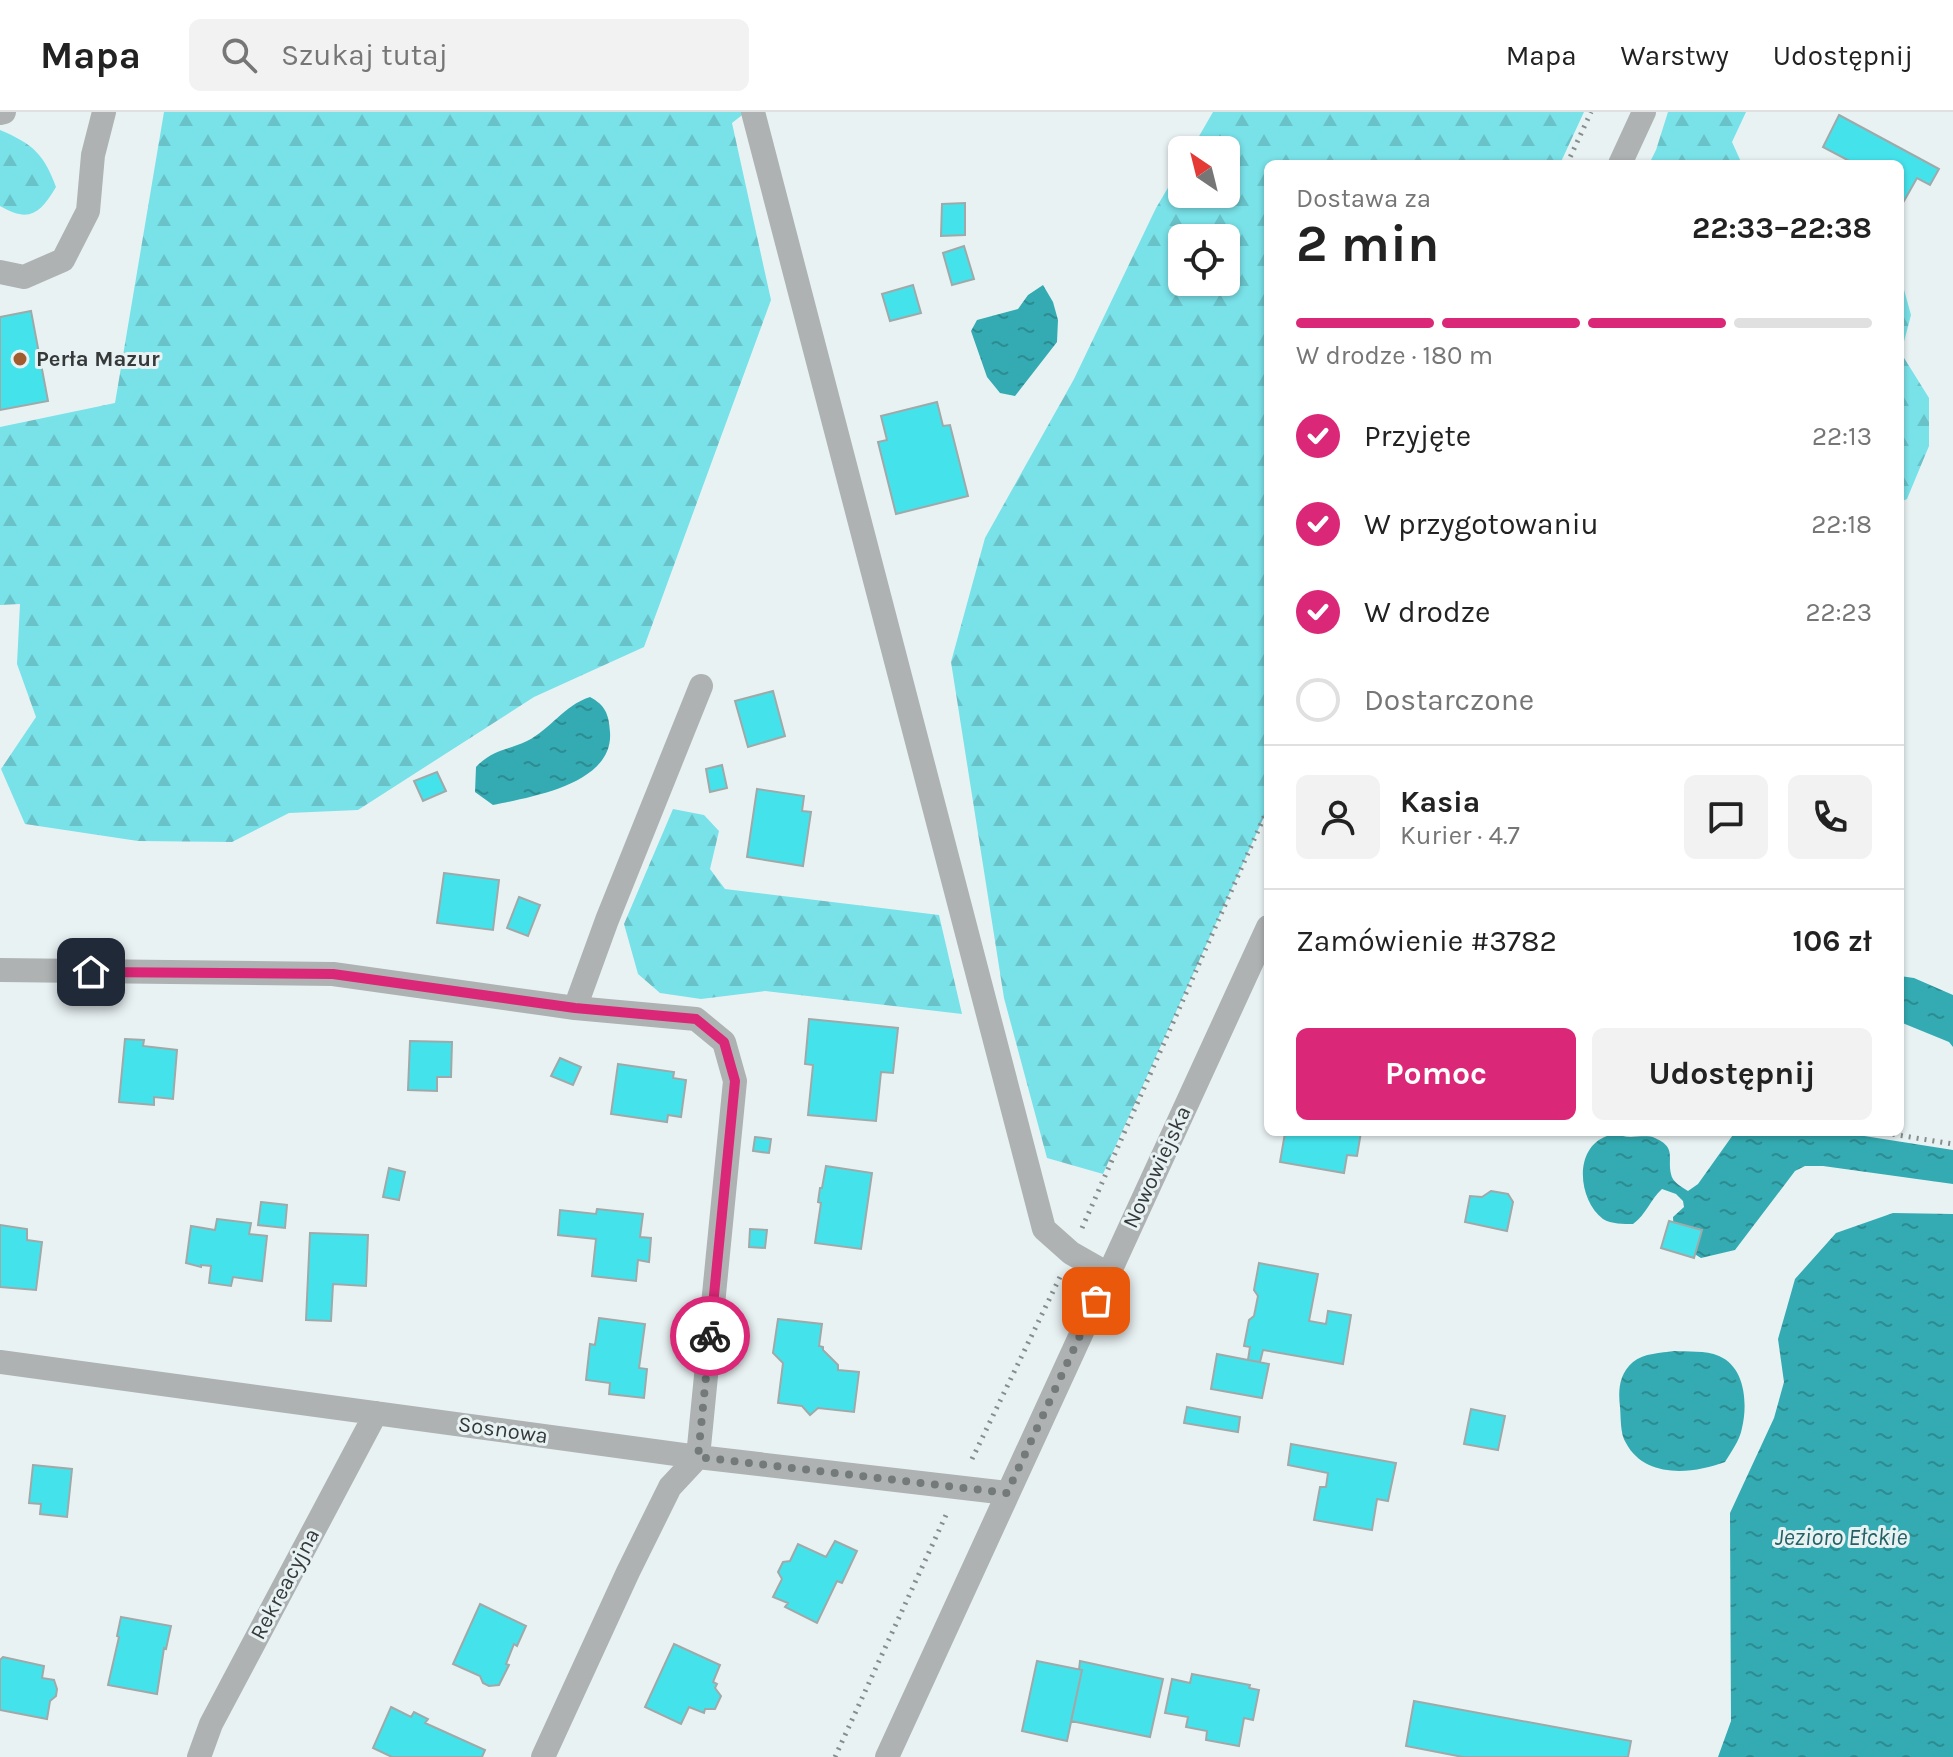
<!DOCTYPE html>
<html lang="pl">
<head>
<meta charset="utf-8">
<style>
  :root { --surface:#fff; --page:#f2f2f2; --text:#222; --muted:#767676; --line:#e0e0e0; --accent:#db2777 }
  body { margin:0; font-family:Karla,sans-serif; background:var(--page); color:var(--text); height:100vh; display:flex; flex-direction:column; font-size:30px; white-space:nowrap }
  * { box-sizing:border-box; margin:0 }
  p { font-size:26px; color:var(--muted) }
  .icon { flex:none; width:44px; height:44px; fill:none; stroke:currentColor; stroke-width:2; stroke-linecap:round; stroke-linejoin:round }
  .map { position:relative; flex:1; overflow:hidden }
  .panel { position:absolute; left:1264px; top:48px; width:640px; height:976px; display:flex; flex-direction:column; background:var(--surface); border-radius:12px; box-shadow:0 2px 6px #0004 }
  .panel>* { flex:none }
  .needle { width:52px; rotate:325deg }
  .controls { position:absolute; left:1168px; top:24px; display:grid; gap:16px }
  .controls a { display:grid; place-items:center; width:72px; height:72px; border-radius:12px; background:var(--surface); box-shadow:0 2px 6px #0004; font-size:40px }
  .pin { position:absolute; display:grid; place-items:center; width:68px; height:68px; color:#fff; margin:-34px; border-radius:16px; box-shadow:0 4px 12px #0006 }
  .courier { position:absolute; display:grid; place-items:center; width:80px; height:80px; margin:-40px; border:6px solid #db2777; border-radius:50%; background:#fff; color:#222; box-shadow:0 2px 10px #0007 }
  .headline em { font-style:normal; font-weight:700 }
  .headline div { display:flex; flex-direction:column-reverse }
  .headline { display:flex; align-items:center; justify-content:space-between; height:136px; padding:0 32px }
  h1 { font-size:52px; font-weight:700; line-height:60px }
  .bar { display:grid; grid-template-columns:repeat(4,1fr); gap:12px 8px; align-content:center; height:96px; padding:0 32px }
  .bar i { height:10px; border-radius:6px; background:var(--line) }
  .bar .selected { background:var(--accent) }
  .bar p { grid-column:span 4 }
  .line { display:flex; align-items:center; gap:20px; padding:0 32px; border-top:2px solid var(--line) }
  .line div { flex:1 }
  .round { display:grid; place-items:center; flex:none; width:84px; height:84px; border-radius:12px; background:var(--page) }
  ol { padding:0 32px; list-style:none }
  li { display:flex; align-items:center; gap:24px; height:88px }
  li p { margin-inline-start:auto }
  li .icon { padding:8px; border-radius:50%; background:var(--accent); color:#fff; stroke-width:4 }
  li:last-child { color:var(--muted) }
  li i { width:44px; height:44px; border:4px solid var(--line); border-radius:50% }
  .cta { display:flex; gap:16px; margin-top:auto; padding:16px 32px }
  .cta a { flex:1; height:92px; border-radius:12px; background:var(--accent); color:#fff; font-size:32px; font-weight:700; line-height:92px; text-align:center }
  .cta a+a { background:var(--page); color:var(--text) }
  header { display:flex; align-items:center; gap:48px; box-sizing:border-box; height:112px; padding:0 40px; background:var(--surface); border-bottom:2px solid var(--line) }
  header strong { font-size:38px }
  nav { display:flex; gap:44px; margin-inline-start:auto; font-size:28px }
  .search { width:560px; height:72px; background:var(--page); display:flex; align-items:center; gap:20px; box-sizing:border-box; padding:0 28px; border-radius:12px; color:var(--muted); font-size:30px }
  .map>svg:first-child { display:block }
  .forest { fill:url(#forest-firs); fill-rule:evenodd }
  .water { fill:url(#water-ripples) }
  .building { fill:#44e3ec; stroke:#a0a9a9; stroke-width:2 }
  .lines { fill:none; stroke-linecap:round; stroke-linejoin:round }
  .path { stroke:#868d8d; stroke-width:5; stroke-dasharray:2 6; stroke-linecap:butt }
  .minor { stroke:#aeb2b2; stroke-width:24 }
  .done { stroke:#747a7a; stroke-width:8; stroke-dasharray:0 14.4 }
  .route { stroke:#db2777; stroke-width:10 }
  .poi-dot { fill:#a05b2f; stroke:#e9f2f3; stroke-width:3 }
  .labels { text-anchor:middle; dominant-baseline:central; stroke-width:6; stroke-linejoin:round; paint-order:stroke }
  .poi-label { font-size:22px; font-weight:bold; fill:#353939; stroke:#e9f2f3; text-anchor:start }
  .street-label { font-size:22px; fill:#353939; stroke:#e9f2f3 }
  .water-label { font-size:24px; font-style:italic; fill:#226165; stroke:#e9f2f3 }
</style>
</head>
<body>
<header>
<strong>Mapa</strong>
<div class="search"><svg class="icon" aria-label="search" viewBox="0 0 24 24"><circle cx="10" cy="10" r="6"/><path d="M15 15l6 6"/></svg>Szukaj tutaj</div>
<nav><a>Mapa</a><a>Warstwy</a><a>Udostępnij</a></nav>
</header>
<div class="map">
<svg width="1953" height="1645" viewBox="0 0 1953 1645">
  <defs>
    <pattern id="forest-firs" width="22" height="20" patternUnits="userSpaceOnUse" patternTransform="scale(2)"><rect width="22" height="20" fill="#79e1e8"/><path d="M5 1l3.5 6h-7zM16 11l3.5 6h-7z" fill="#69c2c8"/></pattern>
    <pattern id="water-ripples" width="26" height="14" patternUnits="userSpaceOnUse" patternTransform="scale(2)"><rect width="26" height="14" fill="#34abb2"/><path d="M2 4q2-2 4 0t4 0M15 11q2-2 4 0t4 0" fill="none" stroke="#2d8c92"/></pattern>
  </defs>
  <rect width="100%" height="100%" fill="#e9f2f3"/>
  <path class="forest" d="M 164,0 L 746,0 L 732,11 L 771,188 L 644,535 L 534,585 L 358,698 L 289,701 L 232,730 L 138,729 L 25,712 L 1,657 L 36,605 L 17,552 L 20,492 L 0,493 L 0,315 L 115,291 Z
    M 1213,0 L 1584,0 L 1560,52 L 1268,52 L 1268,696 L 1103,1062 L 1047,1046 L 1004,886 L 951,550 L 985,426 L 1074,267 L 1156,96 L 1182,52 L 1182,82 L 1226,82 L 1226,38 L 1191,38 ZM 1182,126 L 1226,126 L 1226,170 L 1182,170 Z
    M 1668,0 L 1746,0 L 1732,30 L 1742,52 L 1649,52 L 1656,38 Z
    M 0,18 C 33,32 44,42 56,75 C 40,102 29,111 0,94 Z
    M 1900,163 L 1911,203 L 1901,241 L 1929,286 L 1929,334 L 1907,387 L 1900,390 Z
    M 673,697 L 704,703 L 719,719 L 710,757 L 725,777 L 939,803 L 962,902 L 765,879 L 701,887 L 660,881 L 638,862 L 624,812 Z"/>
  <path class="water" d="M 1043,173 L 1053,190 L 1058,208 L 1057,230 L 1015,284 L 1000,281 L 987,265 L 971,219 L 977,208 L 1018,197 L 1028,183 Z
    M 590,585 C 605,593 609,602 610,620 C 614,672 531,685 493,693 L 475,680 L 476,655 C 492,638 508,638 527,629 C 551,617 563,594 590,585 Z
    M 1900,864 L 1914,866 L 1953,883 L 1953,935 L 1949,930 L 1900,910 Z
    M 1735,1020 L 1839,1020 L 1953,1038 L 1953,1072 L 1823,1054 L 1805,1054 L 1795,1059 L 1735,1138 L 1701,1146 C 1686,1137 1673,1123 1673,1105 L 1684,1095 L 1683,1089 L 1676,1082 L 1662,1077 C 1650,1088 1646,1103 1633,1112 C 1624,1112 1611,1112 1603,1107 C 1578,1088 1573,1036 1607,1024 C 1615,1020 1622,1025 1631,1025 C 1638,1025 1648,1023 1655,1026 C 1677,1036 1667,1045 1671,1062 C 1672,1070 1682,1075 1688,1079 L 1698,1072 Z
    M 1893,1101 L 1953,1102 L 1953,1645 L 1718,1645 L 1731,1609 L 1730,1401 L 1774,1306 L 1784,1270 L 1778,1227 L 1795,1167 L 1836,1121 Z
    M 1674,1239 C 1688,1240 1705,1238 1719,1244 C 1745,1255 1748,1291 1742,1316 C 1740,1328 1731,1340 1725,1350 C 1693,1362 1645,1367 1626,1331 C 1620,1322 1621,1306 1620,1295 C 1618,1278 1619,1262 1633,1250 C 1644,1241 1661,1241 1674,1239 Z"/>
  <path class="building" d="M 1839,3 L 1939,57 L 1930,73 L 1917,66 L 1904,89 L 1900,86 L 1900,52 L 1855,52 L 1823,35 Z
    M 965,91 L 965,123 L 941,124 L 942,92 Z
    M 964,134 L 974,167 L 952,173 L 943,141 Z
    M 913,173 L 921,201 L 890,209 L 882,182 Z
    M 31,199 L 48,289 L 0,298 L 0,205 Z
    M 937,290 L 943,314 L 950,313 L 968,384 L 896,402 L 878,330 L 887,328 L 881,304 Z
    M 773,579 L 785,624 L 748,635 L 735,589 Z
    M 722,653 L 727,676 L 710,680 L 706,657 Z
    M 437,660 L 446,679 L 423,689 L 414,669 Z
    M 757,677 L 804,684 L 802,699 L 811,700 L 803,754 L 747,745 Z
    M 444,761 L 499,768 L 493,818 L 437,811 Z
    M 519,785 L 540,793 L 528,824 L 507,816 Z
    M 809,907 L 898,916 L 893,961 L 881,960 L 876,1009 L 808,1003 L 813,953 L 805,952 Z
    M 125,927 L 144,928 L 143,934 L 177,938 L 173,987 L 154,985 L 154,993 L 119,990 Z
    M 410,929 L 452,930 L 451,965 L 437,965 L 437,979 L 408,978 Z
    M 560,946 L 581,955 L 573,973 L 551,964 Z
    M 618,952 L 674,960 L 673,966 L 686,968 L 681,1005 L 668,1003 L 667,1010 L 611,1002 Z
    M 1289,1020 L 1361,1020 L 1357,1044 L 1347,1043 L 1344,1061 L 1280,1050 L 1285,1021 Z
    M 755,1025 L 771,1027 L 769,1041 L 753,1039 Z
    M 826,1054 L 872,1061 L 861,1137 L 815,1131 L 821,1091 L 818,1090 L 820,1076 L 822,1076 Z
    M 389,1056 L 405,1060 L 399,1088 L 383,1085 Z
    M 1491,1079 L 1508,1082 L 1513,1090 L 1507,1119 L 1465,1110 L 1470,1084 L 1482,1085 Z
    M 261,1090 L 287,1093 L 285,1116 L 258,1113 Z
    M 597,1097 L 643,1102 L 640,1125 L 651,1126 L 649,1150 L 638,1148 L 636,1169 L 592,1164 L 596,1127 L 558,1123 L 560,1098 L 596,1102 Z
    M 217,1107 L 251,1111 L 249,1122 L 267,1124 L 262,1169 L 233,1165 L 231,1174 L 209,1171 L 211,1154 L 201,1153 L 201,1155 L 186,1151 L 191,1114 L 215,1118 Z
    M 1669,1109 L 1702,1118 L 1694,1146 L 1661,1136 Z
    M 0,1113 L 27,1117 L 27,1128 L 42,1130 L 36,1178 L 0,1175 Z
    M 750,1117 L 767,1118 L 765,1136 L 749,1135 Z
    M 310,1121 L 368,1123 L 366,1174 L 333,1172 L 331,1209 L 306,1208 Z
    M 1259,1151 L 1318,1162 L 1309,1209 L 1326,1212 L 1328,1199 L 1351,1203 L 1343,1252 L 1263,1238 L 1260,1250 L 1248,1248 L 1250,1235 L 1244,1234 L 1249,1208 L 1254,1204 L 1258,1184 L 1254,1178 Z
    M 599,1206 L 645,1212 L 639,1256 L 647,1257 L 644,1286 L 609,1282 L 610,1271 L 586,1268 L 590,1232 L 595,1233 Z
    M 778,1207 L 822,1212 L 819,1234 L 823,1235 L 823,1238 L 838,1253 L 838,1258 L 859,1260 L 854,1300 L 818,1296 L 810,1303 L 802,1294 L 778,1291 L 783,1251 L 773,1241 Z
    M 1217,1242 L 1269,1252 L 1262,1286 L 1211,1277 Z
    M 1187,1295 L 1240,1305 L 1238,1320 L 1184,1311 Z
    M 1471,1297 L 1505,1304 L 1498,1338 L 1464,1332 Z
    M 1291,1332 L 1396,1351 L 1388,1389 L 1377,1387 L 1372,1418 L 1314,1408 L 1320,1375 L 1326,1375 L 1328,1361 L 1288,1353 Z
    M 33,1353 L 72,1357 L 67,1405 L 40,1402 L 41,1392 L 29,1391 Z
    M 835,1429 L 857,1439 L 842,1471 L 837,1469 L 817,1511 L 785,1495 L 788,1491 L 773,1485 L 782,1467 L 778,1460 L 783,1450 L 790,1449 L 798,1432 L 826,1445 Z
    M 480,1492 L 526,1514 L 517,1534 L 514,1532 L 506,1552 L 509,1553 L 499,1573 L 489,1574 L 483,1571 L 480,1564 L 453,1552 Z
    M 121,1505 L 171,1514 L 166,1537 L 164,1536 L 157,1582 L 108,1573 L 119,1525 L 117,1524 Z
    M 674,1532 L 720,1553 L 713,1570 L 717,1572 L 715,1576 L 721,1584 L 715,1597 L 705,1597 L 704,1601 L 689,1595 L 681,1612 L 645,1595 Z
    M 3,1545 L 44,1554 L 42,1566 L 54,1568 L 57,1577 L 56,1584 L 50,1589 L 47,1607 L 0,1598 L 0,1548 Z
    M 1037,1549 L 1082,1558 L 1067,1629 L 1022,1619 Z
    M 1080,1549 L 1163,1567 L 1150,1625 L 1071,1609 L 1082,1558 L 1079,1558 Z
    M 1192,1562 L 1250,1573 L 1249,1576 L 1259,1578 L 1253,1608 L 1244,1606 L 1239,1634 L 1206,1628 L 1207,1619 L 1186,1615 L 1188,1605 L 1165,1601 L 1172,1567 L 1190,1571 Z
    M 1414,1589 L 1631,1629 L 1628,1645 L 1463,1645 L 1406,1634 Z
    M 391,1595 L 411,1605 L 414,1600 L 428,1607 L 425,1611 L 485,1638 L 482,1645 L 392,1645 L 373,1636 Z"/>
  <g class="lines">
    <path class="path" d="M 1567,52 L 1591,0
      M 1885,1021 L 1953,1032
      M 1082,1116 L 1268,696
      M 972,1347 L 1060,1165
      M 835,1645 L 946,1403"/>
    <path class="minor" d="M 753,0 L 1044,1117 L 1071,1141 L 1108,1162
      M 0,1 L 4,0
      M 1620,52 L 1644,0
      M 0,160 L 24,165 L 63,148 L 88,99 L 93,43 L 104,0
      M 0,858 L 333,862 L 575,896 L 696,907 L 724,930 L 735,969 L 698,1345 L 670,1375 L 628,1460 L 543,1645
      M 575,896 L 607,808 L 701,574
      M 0,1250 L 698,1345 L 1007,1381
      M 199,1645 L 211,1612 L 376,1301
      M 887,1645 L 1268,815"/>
  </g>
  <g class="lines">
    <path class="done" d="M 710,1224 L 698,1345 L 1007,1381 L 1096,1189"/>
    <path class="route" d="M 91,860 L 333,862 L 575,896 L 696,907 L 724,930 L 735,969 L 710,1224"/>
  </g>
  <circle class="poi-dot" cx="20" cy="247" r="8"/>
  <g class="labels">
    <g class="poi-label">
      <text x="36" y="247">Perła Mazur</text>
    </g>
    <g class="street-label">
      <text transform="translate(1157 1055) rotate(-65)">Nowowiejska</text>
      <text transform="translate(503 1318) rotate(8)">Sosnowa</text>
      <text transform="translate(285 1472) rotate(-62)">Rekreacyjna</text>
    </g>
    <g class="water-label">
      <text x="1841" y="1425">Jezioro Ełckie</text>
    </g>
  </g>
</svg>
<div class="controls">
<a><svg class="needle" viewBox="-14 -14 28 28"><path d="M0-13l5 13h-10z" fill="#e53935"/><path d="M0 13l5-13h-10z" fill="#767676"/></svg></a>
<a><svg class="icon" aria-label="locate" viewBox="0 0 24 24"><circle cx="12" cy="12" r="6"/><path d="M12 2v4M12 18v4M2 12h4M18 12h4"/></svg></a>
</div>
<div class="pin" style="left:1096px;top:1189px;background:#ea580c"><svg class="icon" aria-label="bag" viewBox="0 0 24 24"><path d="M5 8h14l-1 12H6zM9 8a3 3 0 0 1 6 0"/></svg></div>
<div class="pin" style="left:91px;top:860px;background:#1f2937"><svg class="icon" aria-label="home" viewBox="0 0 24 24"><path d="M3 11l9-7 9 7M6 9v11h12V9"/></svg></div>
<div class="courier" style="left:710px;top:1224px"><svg class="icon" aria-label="bike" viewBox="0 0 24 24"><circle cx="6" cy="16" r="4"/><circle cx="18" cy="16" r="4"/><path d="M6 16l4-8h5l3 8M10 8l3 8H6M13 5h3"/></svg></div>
<section class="panel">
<div class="headline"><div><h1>2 min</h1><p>Dostawa za</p></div><em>22:33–22:38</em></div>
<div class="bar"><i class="selected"></i><i class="selected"></i><i class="selected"></i><i></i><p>W drodze · 180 m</p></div>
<ol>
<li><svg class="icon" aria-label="check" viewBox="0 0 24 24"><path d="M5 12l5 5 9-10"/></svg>Przyjęte<p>22:13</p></li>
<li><svg class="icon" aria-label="check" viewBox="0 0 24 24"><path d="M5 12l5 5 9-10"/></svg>W przygotowaniu<p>22:18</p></li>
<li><svg class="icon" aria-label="check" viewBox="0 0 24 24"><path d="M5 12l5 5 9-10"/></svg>W drodze<p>22:23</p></li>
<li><i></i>Dostarczone</li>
</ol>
<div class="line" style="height:144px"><a class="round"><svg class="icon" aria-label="person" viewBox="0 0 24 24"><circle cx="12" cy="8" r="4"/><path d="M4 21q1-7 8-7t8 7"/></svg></a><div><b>Kasia</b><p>Kurier · 4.7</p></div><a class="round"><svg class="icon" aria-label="chat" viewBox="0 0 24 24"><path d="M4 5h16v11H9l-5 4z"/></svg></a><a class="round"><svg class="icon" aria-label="phone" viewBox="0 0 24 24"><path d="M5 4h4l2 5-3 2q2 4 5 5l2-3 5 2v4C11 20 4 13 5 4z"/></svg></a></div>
<div class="line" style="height:104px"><div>Zamówienie #3782</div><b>106 zł</b></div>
<div class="cta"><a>Pomoc</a><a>Udostępnij</a></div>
</section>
</div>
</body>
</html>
